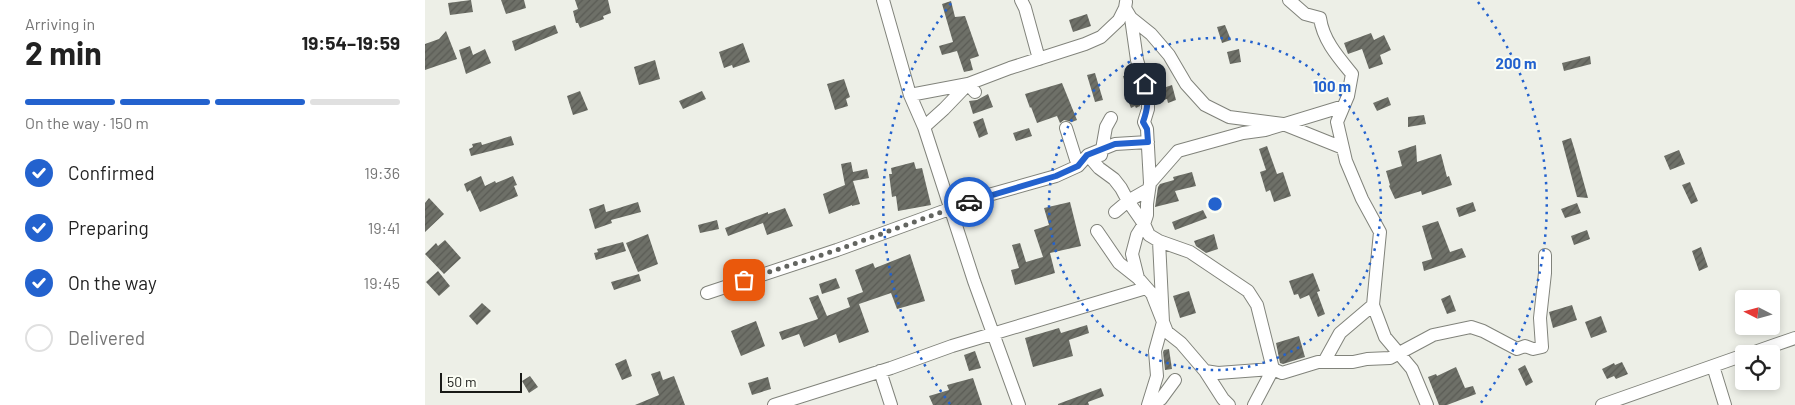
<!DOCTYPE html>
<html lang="en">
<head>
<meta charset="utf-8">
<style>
  :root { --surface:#fff; --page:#f6f6f6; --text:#222; --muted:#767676; --line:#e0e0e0; --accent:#2362ce }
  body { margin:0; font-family:Barlow,sans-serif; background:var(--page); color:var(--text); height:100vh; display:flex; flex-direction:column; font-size:19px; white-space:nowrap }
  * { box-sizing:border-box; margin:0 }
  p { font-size:16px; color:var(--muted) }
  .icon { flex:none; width:28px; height:28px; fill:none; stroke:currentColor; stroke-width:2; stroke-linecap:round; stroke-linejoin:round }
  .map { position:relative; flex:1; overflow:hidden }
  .details { display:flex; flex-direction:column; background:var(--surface); width:425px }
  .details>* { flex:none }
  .needle { width:32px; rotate:276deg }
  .tools { position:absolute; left:1310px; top:290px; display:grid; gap:10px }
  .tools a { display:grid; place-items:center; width:45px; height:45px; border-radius:5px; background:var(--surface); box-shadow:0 2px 8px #0003; font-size:25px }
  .scale { position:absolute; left:15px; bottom:12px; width:82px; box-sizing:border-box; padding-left:5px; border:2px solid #191a17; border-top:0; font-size:14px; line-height:18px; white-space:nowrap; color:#191a17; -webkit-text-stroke:4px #fbfdf4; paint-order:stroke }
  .pin { position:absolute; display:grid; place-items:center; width:42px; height:42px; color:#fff; margin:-21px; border-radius:10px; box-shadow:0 2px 8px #0006 }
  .courier { position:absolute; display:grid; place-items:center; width:50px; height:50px; margin:-25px; border:4px solid #2362ce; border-radius:50%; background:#fff; color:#222; box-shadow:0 1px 6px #0007 }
  .summary em { font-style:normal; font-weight:700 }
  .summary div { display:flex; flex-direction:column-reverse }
  .summary { display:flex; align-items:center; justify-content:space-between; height:85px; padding:0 25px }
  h1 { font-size:32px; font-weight:700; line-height:38px }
  .bar { display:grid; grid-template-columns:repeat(4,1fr); gap:8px 5px; align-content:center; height:60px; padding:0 25px }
  .bar i { height:6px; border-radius:4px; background:var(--line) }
  .bar .on { background:var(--accent) }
  .bar p { grid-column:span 4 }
  ol { padding:0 25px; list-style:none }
  li { display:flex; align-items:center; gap:15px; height:55px }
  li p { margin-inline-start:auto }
  li .icon { padding:5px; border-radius:50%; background:var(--accent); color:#fff; stroke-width:4 }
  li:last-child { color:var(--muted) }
  li i { width:28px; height:28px; border:2px solid var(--line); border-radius:50% }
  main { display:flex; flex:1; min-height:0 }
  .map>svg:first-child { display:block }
  .building { fill:url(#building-hatch) }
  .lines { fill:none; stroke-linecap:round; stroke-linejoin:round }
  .street-casing { stroke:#81837b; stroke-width:14 }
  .street { stroke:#fff; stroke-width:12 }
  .done { stroke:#636560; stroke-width:5; stroke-dasharray:0 9 }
  .route { stroke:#2362ce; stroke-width:6 }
  .ring { fill:none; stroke:#2362ce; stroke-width:2.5; stroke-dasharray:2.5 5 }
  .centre { fill:#2362ce; stroke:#fbfdf4; stroke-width:2.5 }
  .ring-label { font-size:15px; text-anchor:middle; font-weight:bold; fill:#2362ce; stroke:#fbfdf4; stroke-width:4; stroke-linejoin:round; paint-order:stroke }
</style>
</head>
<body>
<main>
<section class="details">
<div class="summary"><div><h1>2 min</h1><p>Arriving in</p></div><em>19:54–19:59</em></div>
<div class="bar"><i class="on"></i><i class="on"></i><i class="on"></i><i></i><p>On the way · 150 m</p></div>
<ol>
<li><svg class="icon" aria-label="check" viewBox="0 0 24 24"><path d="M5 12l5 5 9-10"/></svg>Confirmed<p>19:36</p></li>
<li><svg class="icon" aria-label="check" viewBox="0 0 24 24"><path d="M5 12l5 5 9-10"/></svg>Preparing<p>19:41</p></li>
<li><svg class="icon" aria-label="check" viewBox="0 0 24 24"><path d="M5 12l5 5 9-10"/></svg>On the way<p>19:45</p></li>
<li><i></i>Delivered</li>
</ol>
</section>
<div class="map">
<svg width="1370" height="405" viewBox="0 0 1370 405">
  <defs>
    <pattern id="building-hatch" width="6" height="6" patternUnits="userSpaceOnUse" patternTransform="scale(1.25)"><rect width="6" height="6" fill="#6e7068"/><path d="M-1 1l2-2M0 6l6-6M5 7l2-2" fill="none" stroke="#5a5b55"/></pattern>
  </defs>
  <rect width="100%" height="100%" fill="#edefe7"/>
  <path class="building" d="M 46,0 L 48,12 L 25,15 L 23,3 Z
    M 76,0 L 99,0 L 101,8 L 81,14 Z
    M 150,0 L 183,0 L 186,13 L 178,16 L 179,19 L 155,28 L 153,23 L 151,23 L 148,11 L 153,9 Z
    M 526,1 L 530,17 L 540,16 L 554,56 L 545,59 L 548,70 L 539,72 L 532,51 L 517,55 L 514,46 L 528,42 L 517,4 Z
    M 662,14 L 666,26 L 648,32 L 644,20 Z
    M 130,25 L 133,33 L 90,51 L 87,41 Z
    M 800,25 L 806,40 L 797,43 L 792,27 Z
    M 21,31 L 32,59 L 0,70 L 0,44 L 14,39 Z
    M 946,33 L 949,40 L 959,35 L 966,50 L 955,55 L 958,64 L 944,69 L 937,49 L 923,54 L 919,43 Z
    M 318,43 L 325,62 L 308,68 L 307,65 L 299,68 L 294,52 Z
    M 45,46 L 48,55 L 60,49 L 66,63 L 41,74 L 34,50 Z
    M 814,49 L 816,62 L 805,64 L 802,52 Z
    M 1165,56 L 1166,64 L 1139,71 L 1137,63 Z
    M 230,60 L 235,79 L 214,85 L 209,67 Z
    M 670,73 L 678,100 L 670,102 L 662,75 Z
    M 707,74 L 715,96 L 715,106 L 711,108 L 710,106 L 706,108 L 702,98 L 704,97 L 698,76 Z
    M 419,79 L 425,97 L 421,99 L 423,106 L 410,110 L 402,84 Z
    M 637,83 L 652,120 L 647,122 L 639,120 L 635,123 L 632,116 L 612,123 L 606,107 L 605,108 L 600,94 Z
    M 747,85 L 751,100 L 743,103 L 742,99 L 731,102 L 731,92 L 738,90 L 738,88 Z
    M 155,91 L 163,110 L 148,115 L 142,96 Z
    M 277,91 L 281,99 L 258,109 L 254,101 Z
    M 563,94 L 568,107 L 548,114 L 544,101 L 552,100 Z
    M 963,97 L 966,105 L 952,111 L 948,103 Z
    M 999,115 L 1001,124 L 983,127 L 983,117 Z
    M 558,118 L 563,134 L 554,138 L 548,122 Z
    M 604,128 L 607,136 L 591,141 L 588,133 Z
    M 86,136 L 89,145 L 46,156 L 44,149 L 48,147 L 47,144 L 56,142 L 57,145 Z
    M 1146,138 L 1150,151 L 1163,198 L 1152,197 L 1137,141 Z
    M 991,145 L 992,162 L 1016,154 L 1022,177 L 1024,176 L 1027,185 L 997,195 L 996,191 L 970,199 L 964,186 L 965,185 L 961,171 L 977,166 L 973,151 Z
    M 842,146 L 852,174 L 858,172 L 866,196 L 849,202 L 845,190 L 841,192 L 835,172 L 841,170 L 834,149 Z
    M 1254,150 L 1260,164 L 1245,170 L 1239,156 Z
    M 426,162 L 428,172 L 442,169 L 444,178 L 428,181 L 435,204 L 427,206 L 427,205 L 404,214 L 398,194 L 420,185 L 416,164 Z
    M 489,162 L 491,169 L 497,168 L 506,205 L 473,211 L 471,196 L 467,197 L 464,174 L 467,174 L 466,168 Z
    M 767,172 L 771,186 L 750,191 L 754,201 L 730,207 L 733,187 L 735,184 L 749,180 L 748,177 Z
    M 56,176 L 60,186 L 70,181 L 71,183 L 88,176 L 92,185 L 89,186 L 93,196 L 55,212 L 45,190 L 42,192 L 39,184 Z
    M 1265,182 L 1273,201 L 1266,204 L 1257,185 Z
    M 4,198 L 19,214 L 0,232 L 0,203 Z
    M 213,202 L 216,212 L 186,220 L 187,223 L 170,229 L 164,209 L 179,204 L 181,212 Z
    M 645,202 L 656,246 L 625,253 L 630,273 L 590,285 L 586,270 L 594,268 L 587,245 L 595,243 L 601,262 L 618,257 L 609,230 L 624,225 L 619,208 Z
    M 1048,202 L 1051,211 L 1034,217 L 1031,208 Z
    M 1152,203 L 1156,213 L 1140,218 L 1136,209 Z
    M 360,208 L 368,226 L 342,235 L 338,223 L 303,236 L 300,228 L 343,212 L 343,214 Z
    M 778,210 L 782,218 L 750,230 L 747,222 Z
    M 292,220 L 294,229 L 275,233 L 273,225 Z
    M 1013,221 L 1025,252 L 1037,248 L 1041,257 L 999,271 L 997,262 L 1007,259 L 997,226 Z
    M 1162,230 L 1165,239 L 1149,245 L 1146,236 Z
    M 223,234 L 233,264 L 213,272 L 201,243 Z
    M 789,234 L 793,249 L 781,253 L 771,246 L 769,241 Z
    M 20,240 L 36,258 L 19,274 L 0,254 L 11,243 L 13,246 Z
    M 198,242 L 201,251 L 171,260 L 169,253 L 173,252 L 172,249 Z
    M 1276,247 L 1283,267 L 1274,271 L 1267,251 Z
    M 485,254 L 500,301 L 472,309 L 466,293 L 434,304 L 444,332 L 414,343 L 411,334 L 379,347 L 374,334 L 357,340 L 354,332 L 393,319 L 384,298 L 393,295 L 402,316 L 425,307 L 422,298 L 438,292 L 430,270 L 448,263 L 450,268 Z
    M 13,271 L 25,286 L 14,296 L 1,282 Z
    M 888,273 L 895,291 L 892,292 L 900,314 L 893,317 L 884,295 L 875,299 L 873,294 L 869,295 L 864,281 Z
    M 214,274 L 216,281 L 189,290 L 186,282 Z
    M 411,278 L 415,288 L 397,294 L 394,284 Z
    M 764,291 L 771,313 L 755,318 L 748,296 Z
    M 1025,295 L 1031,311 L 1022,314 L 1016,299 Z
    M 57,303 L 66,311 L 52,325 L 44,316 Z
    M 1147,305 L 1152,320 L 1128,328 L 1124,312 Z
    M 1176,316 L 1182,332 L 1166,338 L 1160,322 Z
    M 331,321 L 340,346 L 316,356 L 306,331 Z
    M 662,325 L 664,333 L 644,340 L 648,356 L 608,367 L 600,338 L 634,328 L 636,333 Z
    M 874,336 L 880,357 L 858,364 L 855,363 L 851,343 Z
    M 744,349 L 747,369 L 740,370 L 738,352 L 739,350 Z
    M 550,351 L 556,368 L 544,371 L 539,355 Z
    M 201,359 L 207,376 L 197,380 L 190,364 Z
    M 1197,362 L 1203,374 L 1191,379 L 1189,376 L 1182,379 L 1177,369 L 1189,363 L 1190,365 Z
    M 1100,365 L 1108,382 L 1101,386 L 1093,369 Z
    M 1031,367 L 1040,388 L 1048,386 L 1051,394 L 1022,405 L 1014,405 L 1003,377 L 1011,374 L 1012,376 Z
    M 235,371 L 238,380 L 249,376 L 260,405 L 210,405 L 234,395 L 226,374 Z
    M 105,376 L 113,387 L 104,393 L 97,381 Z
    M 343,377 L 346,389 L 327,395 L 323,383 Z
    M 548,378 L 557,405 L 508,405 L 504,396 L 524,390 L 522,385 Z
    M 676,388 L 679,396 L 663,402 L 664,405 L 633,405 L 633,404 Z"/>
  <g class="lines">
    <g class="street-casing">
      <path id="street" d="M 458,0 L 485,95 L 499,127 L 549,281 L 594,405
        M 596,0 L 600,8 L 614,59
        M 864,0 L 880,14 L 895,18 C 898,40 913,57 927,74 L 923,96 L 912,122 L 921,161 L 937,199 L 955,232 L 948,305 L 960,337 L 987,369 L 1002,405
        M 700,8 L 706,18 L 712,60 L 723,95 L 723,109 L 719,122 L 722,129 L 725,183 L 722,204 L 722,215 L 719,224 L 712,235 L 707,254 L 713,278
        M 706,18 L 726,34 L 744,55 L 761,84 L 780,105 L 804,117 L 858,124 L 918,148
        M 485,95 L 543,84 L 550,92
        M 499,127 L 519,109 L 543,84 L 585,68 L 660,44 L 676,37 L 694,20 L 700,8 L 701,2
        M 641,128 L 653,166
        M 663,155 L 674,168 L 689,179 L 696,188 L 703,201 L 719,224 L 724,235 L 734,241 L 765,252 L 823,291 L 832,305 L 848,369 L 829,405
        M 676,155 L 681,127 L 686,118
        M 725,183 L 753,151 L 818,133 L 840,130 L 919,106
        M 690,212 L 703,201 L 724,189
        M 672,231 L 694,263 L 713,278 L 727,294 L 742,332 L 756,343 L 780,371 L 793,373 L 848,369 L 857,373 L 893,362 L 928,362 L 942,359 L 965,358 L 1008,335 L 1046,327 L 1058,331 L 1092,349 L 1100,346 L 1108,349 L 1117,347 L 1115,318 L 1120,273 L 1120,255
        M 282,293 L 412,250 L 560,196 L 631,176 L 653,166 L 663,155 L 690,144 L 723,142
        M 1324,354 L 1370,338
        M 899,362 L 915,333 L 948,305
        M 1288,366 L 1300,405
        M 455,371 L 466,405
        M 780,371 L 798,399 L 804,405
        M 349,405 L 466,368 L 527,346 L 721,288
        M 723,405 L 732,376 L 730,351 L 738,322 L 734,241
        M 727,405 L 736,399 L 750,380
        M 1177,405 L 1319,355"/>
    </g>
    <use href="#street" class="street"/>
  </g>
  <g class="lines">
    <path class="done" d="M 319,280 L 412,250 L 544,202"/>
    <path class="route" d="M 544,202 L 631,176 L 653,166 L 662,155 L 690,144 L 723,142 L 722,129 L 718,122 C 723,108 724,98 720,84"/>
  </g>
  <g class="ring">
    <circle cx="790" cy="204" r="166"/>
    <path d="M525 404A332 332 0 0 1 527 2M1053 2A332 332 0 0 1 1055 404"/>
  </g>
  <circle cx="790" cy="204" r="8" class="centre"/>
  <g class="ring-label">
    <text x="1091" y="69">200 m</text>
    <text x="907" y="92">100 m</text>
  </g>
</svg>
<div class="tools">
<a><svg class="needle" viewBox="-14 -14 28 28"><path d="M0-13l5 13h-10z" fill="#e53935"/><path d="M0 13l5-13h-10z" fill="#767676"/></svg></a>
<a><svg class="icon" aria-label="locate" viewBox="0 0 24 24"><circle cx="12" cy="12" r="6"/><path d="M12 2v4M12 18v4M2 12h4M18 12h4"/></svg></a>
</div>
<div class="scale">50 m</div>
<div class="pin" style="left:319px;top:280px;background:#ea580c"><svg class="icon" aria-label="bag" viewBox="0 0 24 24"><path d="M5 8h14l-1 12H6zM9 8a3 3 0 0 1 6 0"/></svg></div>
<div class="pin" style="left:720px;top:84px;background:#1f2937"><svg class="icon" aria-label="home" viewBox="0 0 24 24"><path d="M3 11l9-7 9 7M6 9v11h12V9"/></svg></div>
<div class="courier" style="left:544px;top:202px"><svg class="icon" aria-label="car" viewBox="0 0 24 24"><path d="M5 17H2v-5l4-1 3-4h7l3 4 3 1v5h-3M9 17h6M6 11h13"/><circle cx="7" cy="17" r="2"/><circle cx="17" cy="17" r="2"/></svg></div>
</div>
</main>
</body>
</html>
